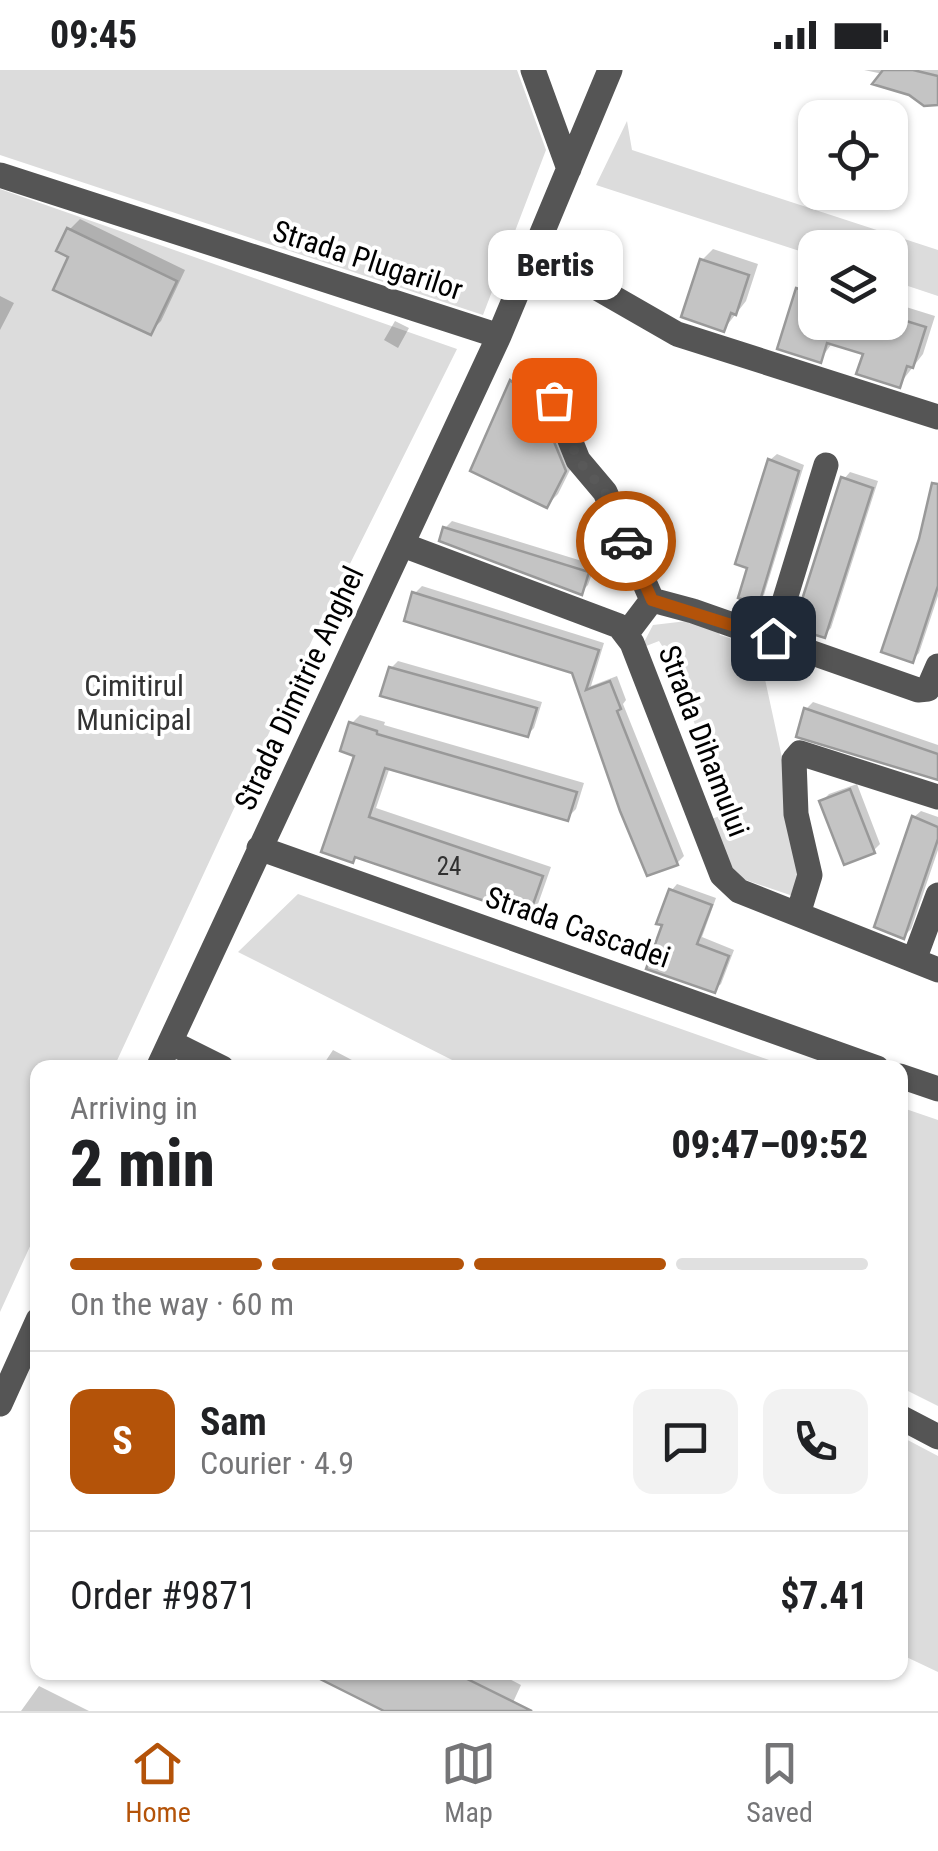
<!DOCTYPE html>
<html lang="en">
<head>
<meta charset="utf-8">
<style>
  :root { --surface:#fff; --page:#f2f2f2; --text:#202124; --muted:#757577; --line:#e0e0e0; --accent:#b45309 }
  body { margin:0; font-family:"Roboto Condensed",sans-serif; background:var(--page); color:var(--text); height:100vh; display:flex; flex-direction:column; font-size:38px; white-space:nowrap }
  * { box-sizing:border-box; margin:0 }
  p { font-size:32px; color:var(--muted) }
  .icon { flex:none; width:55px; height:55px; fill:none; stroke:currentColor; stroke-width:2; stroke-linecap:round; stroke-linejoin:round }
  .map { position:relative; flex:1; overflow:hidden }
  .details { position:absolute; left:30px; top:990px; width:878px; height:620px; display:flex; flex-direction:column; background:var(--surface); border-radius:20px; box-shadow:0 2px 8px #0004 }
  .details>* { flex:none }
  .fabs { position:absolute; left:798px; top:30px; display:grid; gap:20px }
  .fabs a { display:grid; place-items:center; width:110px; height:110px; border-radius:20px; background:var(--surface); box-shadow:0 2px 8px #0004; font-size:50px }
  .pin { position:absolute; display:grid; place-items:center; width:85px; height:85px; color:#fff; margin:-42px; border-radius:20px; box-shadow:0 5px 15px #0006 }
  .courier { position:absolute; display:grid; place-items:center; width:100px; height:100px; margin:-50px; border:8px solid #b45309; border-radius:50%; background:#fff; color:#222; box-shadow:0 2px 12px #0007 }
  .bubble { position:absolute; height:70px; border-radius:20px; background:var(--surface); box-shadow:0 2px 8px #0004; font-size:32px; font-weight:800; line-height:70px; text-align:center }
  .head em { font-style:normal; font-weight:800 }
  .head div { display:flex; flex-direction:column-reverse }
  .head { display:flex; align-items:center; justify-content:space-between; height:170px; padding:0 40px }
  h1 { font-size:65px; font-weight:800; line-height:75px }
  .bar { display:grid; grid-template-columns:repeat(4,1fr); gap:15px 10px; align-content:center; height:120px; padding:0 40px }
  .bar i { height:12px; border-radius:8px; background:var(--line) }
  .bar .current { background:var(--accent) }
  .bar p { grid-column:span 4 }
  .line { display:flex; align-items:center; gap:25px; padding:0 40px; border-top:2px solid var(--line) }
  .line div { flex:1 }
  .round { display:grid; place-items:center; flex:none; width:105px; height:105px; border-radius:20px; background:var(--page) }
  .status { display:flex; justify-content:space-between; align-items:center; height:70px; padding:0 50px; background:var(--surface); direction:ltr }
  .status svg { height:28px; fill:currentColor }
  .tab-bar { display:flex; justify-content:space-around; align-items:center; height:140px; border-top:2px solid var(--line); background:var(--surface); font-size:28px; color:var(--muted) }
  .tab-bar a { display:grid; justify-items:center; gap:5px }
  .tab-bar .current { color:var(--accent) }
  .map>svg:first-child { display:block }
  .green { fill:#dcdcdc }
  .shadow { fill:#0003 }
  .building { fill:#c4c4c4; stroke:#999; stroke-width:2.5 }
  .lines { fill:none; stroke-linecap:round; stroke-linejoin:round }
  .minor { stroke:#555; stroke-width:25 }
  .done { stroke:#595959; stroke-width:10; stroke-dasharray:0 18 }
  .route { stroke:#b45309; stroke-width:12 }
  .labels { text-anchor:middle; dominant-baseline:central; stroke-width:8; stroke-linejoin:round; paint-order:stroke }
  .number-label { font-size:25px; fill:#313131 }
  .street-label { font-size:30px; fill:#000; stroke:#fff }
  .park-label { font-size:30px; fill:#333; stroke:#fff }
</style>
</head>
<body>
<div class="status"><b>09:45</b><svg viewBox="0 0 49 12"><path d="M0 12V9h3v3zM5 12V6h3v6zM10 12V3h3v9zM15 12V0h3v12zM26 1h20v11H26zM47 4h2v5h-2z"/></svg></div>
<div class="map">
<svg width="938" height="1641" viewBox="0 0 938 1641">
  <rect width="100%" height="100%" fill="#fff"/>
  <path class="green" d="M 0,0 L 517,0 L 546,80 L 483,245 L 0,85 Z
    M 627,51 L 632,80 L 938,180 L 938,226 L 890,210 L 890,178 L 815,178 L 815,186 L 596,115 Z
    M 0,119 L 457,279 L 314,566 L 114,997 L 38,998 L 37,1161 L 0,1242 Z
    M 687,551 L 710,552 L 720,565 L 758,577 L 802,780 L 799,828 L 728,804 L 709,750 L 730,742 L 666,582 L 659,571 L 641,578 L 653,555 Z
    M 298,824 L 789,997 L 466,997 L 238,882 Z
    M 900,1037 L 938,1050 L 938,1336 L 900,1317 Z
    M 900,1366 L 938,1386 L 938,1602 L 900,1584 Z"/>
  <path class="shadow" d="M 864,0 L 938,0 L 938,32 L 883,4 Z
    M 80,149 L 185,200 L 161,251 L 150,262 L 72,186 L 69,160 Z
    M 713,179 L 758,194 L 746,231 L 724,259 L 702,190 Z
    M 810,209 L 815,211 L 815,252 L 890,252 L 890,232 L 935,246 L 923,284 L 899,315 L 866,282 L 833,272 L 820,290 L 799,220 Z
    M 0,226 L 14,233 L 0,260 Z
    M 395,251 L 409,258 L 398,278 L 384,270 Z
    M 522,301 L 549,324 L 576,388 L 558,424 L 547,435 L 512,311 Z
    M 777,384 L 804,395 L 764,525 L 758,531 L 770,390 Z
    M 850,402 L 878,411 L 831,558 L 824,565 L 844,409 Z
    M 938,429 L 938,526 L 919,583 L 912,590 Z
    M 452,451 L 595,495 L 588,515 L 581,522 L 445,458 Z
    M 422,516 L 604,573 L 591,616 L 617,606 L 626,630 L 623,634 L 684,786 L 677,793 L 574,601 L 415,523 Z
    M 398,591 L 542,632 L 534,658 L 527,665 L 391,598 Z
    M 813,632 L 938,675 L 938,707 L 806,639 Z
    M 360,645 L 385,652 L 384,655 L 584,713 L 576,739 L 567,748 L 390,697 L 376,738 L 551,797 L 538,834 L 529,843 L 358,785 L 352,790 L 357,684 L 351,654 Z
    M 857,714 L 880,774 L 873,781 L 822,731 L 829,724 Z
    M 921,741 L 938,747 L 938,780 L 911,859 L 904,866 L 914,747 Z
    M 677,814 L 716,828 L 702,867 L 734,880 L 721,914 L 714,920 L 665,854 L 671,821 Z
    M 333,980 L 367,998 L 321,998 Z
    M 337,1602 L 496,1602 L 521,1615 L 509,1641 L 390,1641 Z
    M 39,1616 L 89,1641 L 21,1641 Z"/>
  <path class="building" d="M 883,0 L 913,0 L 938,6 L 938,35 L 924,36 L 909,25 L 872,14 Z
    M 67,158 L 177,211 L 151,265 L 53,220 L 68,187 L 56,181 Z
    M 700,189 L 749,205 L 736,245 L 731,243 L 724,262 L 681,247 Z
    M 796,218 L 815,224 L 815,252 L 890,252 L 890,246 L 926,257 L 913,298 L 907,296 L 900,318 L 856,304 L 863,284 L 827,273 L 821,293 L 777,279 Z
    M 510,310 L 539,335 L 566,401 L 547,438 L 470,401 Z
    M 768,389 L 799,401 L 759,534 L 738,528 L 747,498 L 735,494 Z
    M 841,407 L 873,418 L 825,568 L 793,558 Z
    M 932,413 L 938,414 L 938,516 L 913,593 L 881,582 L 919,469 Z
    M 443,457 L 589,502 L 582,525 L 439,471 Z
    M 412,522 L 599,580 L 586,620 L 610,611 L 621,639 L 617,641 L 678,795 L 647,806 L 620,741 L 572,603 L 404,551 Z
    M 389,597 L 537,638 L 528,667 L 380,626 Z
    M 804,638 L 938,684 L 938,710 L 796,667 Z
    M 349,652 L 377,661 L 377,664 L 577,722 L 568,751 L 385,698 L 369,747 L 543,806 L 529,846 L 355,787 L 353,793 L 321,782 L 354,686 L 340,681 Z
    M 850,719 L 875,783 L 844,795 L 819,731 Z
    M 912,746 L 938,757 L 938,769 L 904,869 L 874,857 Z
    M 669,819 L 712,835 L 697,874 L 729,886 L 715,923 L 646,899 L 662,855 L 656,854 Z
    M 306,1602 L 453,1602 L 532,1641 L 384,1641 Z"/>
  <g class="lines">
    <path class="minor" d="M 533,0 L 569,99
      M 0,105 L 499,266
      M 532,188 L 569,202 L 677,264 L 938,347
      M 554,330 L 578,390 L 605,422 L 652,530 L 627,563
      M 403,475 L 619,556 L 632,573 L 722,805 L 739,821 L 938,900
      M 652,530 L 693,541 L 918,620 L 928,619 L 938,596
      M 773,568 L 826,395
      M 259,778 L 877,998
      M 798,844 L 810,805 L 796,744 L 794,690 L 800,683 L 938,727
      M 914,890 L 938,825
      M 170,972 L 222,998
      M 158,998 L 499,266 L 610,0
      M 900,1006 L 938,1019
      M 0,1334 L 38,1250
      M 900,1347 L 938,1367"/>
  </g>
  <g class="lines">
    <path class="done" d="M 554,330 L 578,390 L 605,422 L 626,471"/>
    <path class="route" d="M 626,471 L 652,530 L 773,568"/>
  </g>
  <g class="labels">
    <g class="number-label">
      <text x="449" y="796">24</text>
    </g>
    <g class="street-label">
      <text transform="translate(368 190) rotate(18)">Strada Plugarilor</text>
      <text transform="translate(299 618) rotate(-65)">Strada Dimitrie Anghel</text>
      <text transform="translate(704 671) rotate(69)">Strada Dihamului</text>
      <text transform="translate(578 857) rotate(19)">Strada Cascadei</text>
    </g>
    <g class="park-label">
      <text x="134" y="615">Cimitirul<tspan x="134" dy="34">Municipal</tspan></text>
    </g>
  </g>
</svg>
<div class="fabs">
<a><svg class="icon" aria-label="locate" viewBox="0 0 24 24"><circle cx="12" cy="12" r="6"/><path d="M12 2v4M12 18v4M2 12h4M18 12h4"/></svg></a>
<a><svg class="icon" aria-label="layers" viewBox="0 0 24 24"><path d="M12 4l9 5-9 5-9-5zM3 14l9 5 9-5"/></svg></a>
</div>
<div class="pin" style="left:554px;top:330px;background:#ea580c"><svg class="icon" aria-label="bag" viewBox="0 0 24 24"><path d="M5 8h14l-1 12H6zM9 8a3 3 0 0 1 6 0"/></svg></div>
<div class="pin" style="left:773px;top:568px;background:#1f2937"><svg class="icon" aria-label="home" viewBox="0 0 24 24"><path d="M3 11l9-7 9 7M6 9v11h12V9"/></svg></div>
<div class="courier" style="left:626px;top:471px"><svg class="icon" aria-label="car" viewBox="0 0 24 24"><path d="M5 17H2v-5l4-1 3-4h7l3 4 3 1v5h-3M9 17h6M6 11h13"/><circle cx="7" cy="17" r="2"/><circle cx="17" cy="17" r="2"/></svg></div>
<div class="bubble" style="left:488px;top:160px;width:135px">Bertis</div>
<section class="details">
<div class="head"><div><h1>2 min</h1><p>Arriving in</p></div><em>09:47–09:52</em></div>
<div class="bar"><i class="current"></i><i class="current"></i><i class="current"></i><i></i><p>On the way · 60 m</p></div>
<div class="line" style="height:180px"><b class="round" style="background:var(--accent);color:#fff">S</b><div><b>Sam</b><p>Courier · 4.9</p></div><a class="round"><svg class="icon" aria-label="chat" viewBox="0 0 24 24"><path d="M4 5h16v11H9l-5 4z"/></svg></a><a class="round"><svg class="icon" aria-label="phone" viewBox="0 0 24 24"><path d="M5 4h4l2 5-3 2q2 4 5 5l2-3 5 2v4C11 20 4 13 5 4z"/></svg></a></div>
<div class="line" style="height:130px"><div>Order #9871</div><b>$7.41</b></div>
</section>
</div>
<nav class="tab-bar">
<a class="current"><svg class="icon" aria-label="home" viewBox="0 0 24 24"><path d="M3 11l9-7 9 7M6 9v11h12V9"/></svg>Home</a>
<a><svg class="icon" aria-label="map" viewBox="0 0 24 24"><path d="M3 6l6-2 6 2 6-2v14l-6 2-6-2-6 2zM9 4v14M15 6v14"/></svg>Map</a>
<a><svg class="icon" aria-label="saved" viewBox="0 0 24 24"><path d="M7 4h10v16l-5-4-5 4z"/></svg>Saved</a>
</nav>
</body>
</html>
